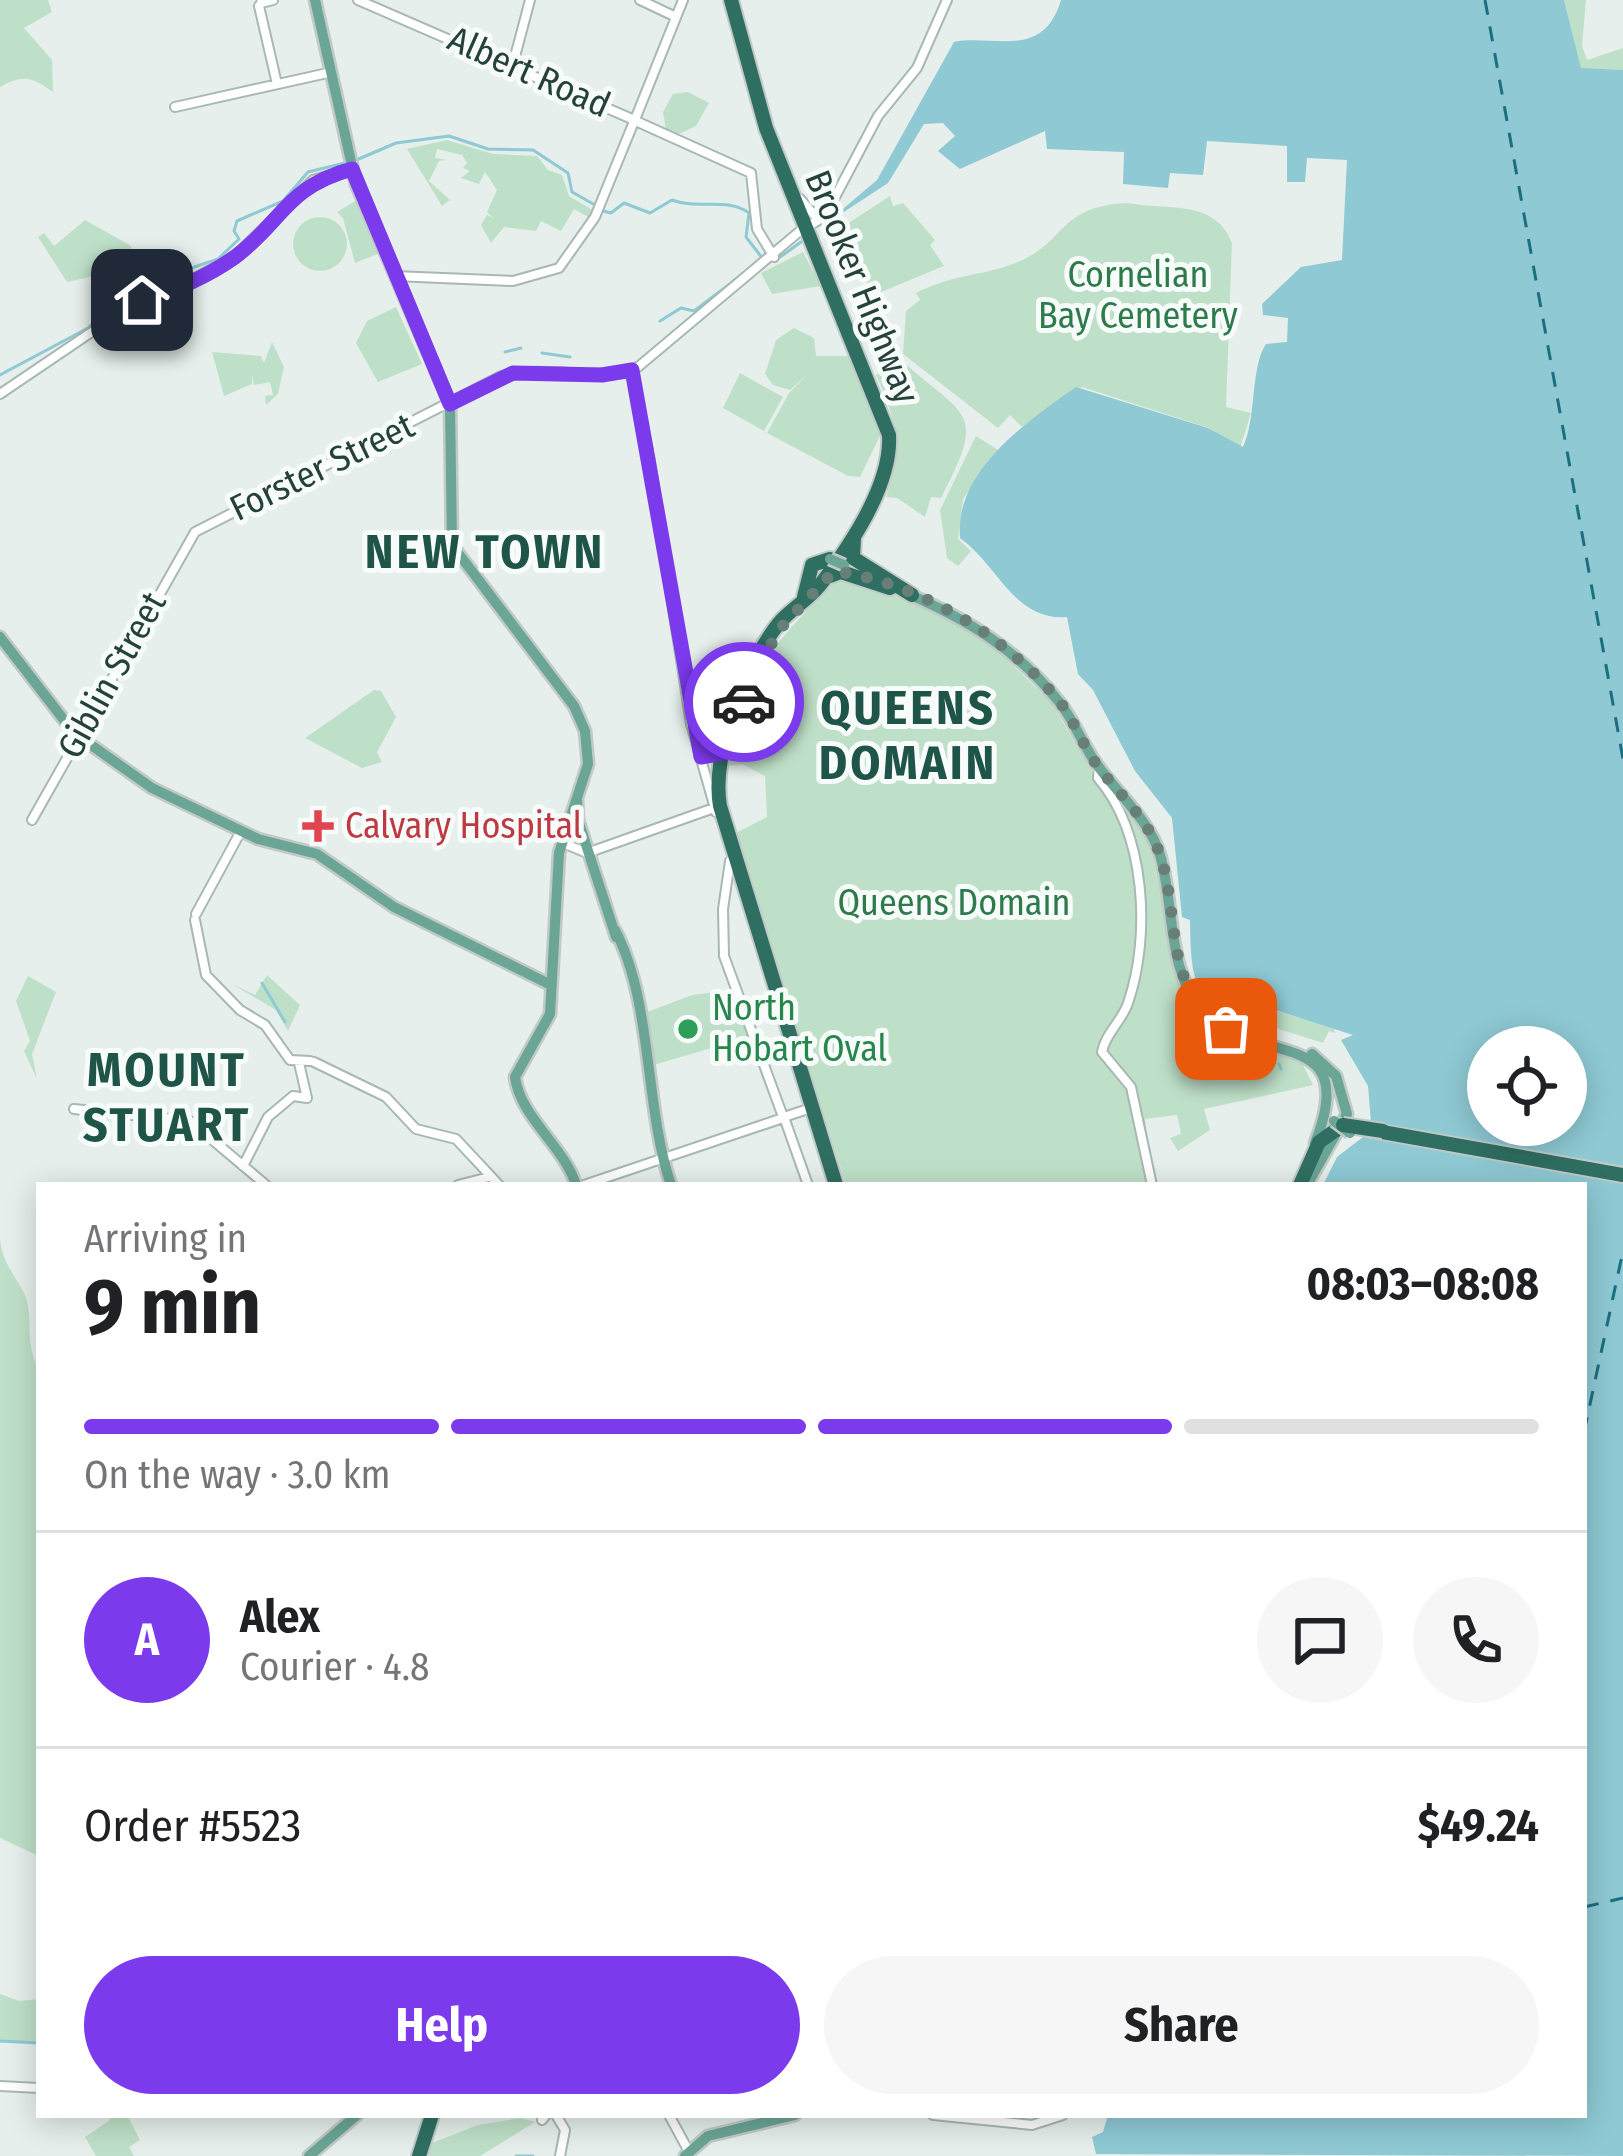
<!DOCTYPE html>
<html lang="en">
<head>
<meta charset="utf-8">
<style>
  :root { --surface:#fff; --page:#f6f6f6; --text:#202124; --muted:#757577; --line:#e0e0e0; --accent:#7c3aed }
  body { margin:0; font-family:"Fira Sans Condensed",sans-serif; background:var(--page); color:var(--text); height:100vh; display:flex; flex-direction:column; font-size:45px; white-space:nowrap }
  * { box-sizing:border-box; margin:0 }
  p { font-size:39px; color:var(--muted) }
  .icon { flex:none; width:66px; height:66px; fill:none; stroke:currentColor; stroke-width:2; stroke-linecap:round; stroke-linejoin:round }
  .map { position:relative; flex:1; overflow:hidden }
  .drawer { position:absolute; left:36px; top:1182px; width:1551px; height:936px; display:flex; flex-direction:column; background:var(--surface); border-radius:0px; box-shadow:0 6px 30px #0003 }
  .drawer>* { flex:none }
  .controls { position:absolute; left:1467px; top:1026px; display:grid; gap:24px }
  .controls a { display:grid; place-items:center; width:120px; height:120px; border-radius:50%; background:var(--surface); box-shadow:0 6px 30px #0003; font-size:60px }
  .pin { position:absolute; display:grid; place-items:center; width:102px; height:102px; color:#fff; margin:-51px; border-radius:24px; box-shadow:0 6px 18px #0006 }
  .courier { position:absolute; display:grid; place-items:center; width:120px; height:120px; margin:-60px; border:9px solid #7c3aed; border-radius:50%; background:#fff; color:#222; box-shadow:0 3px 15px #0007 }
  .summary em { font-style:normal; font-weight:700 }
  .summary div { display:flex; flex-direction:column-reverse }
  .summary { display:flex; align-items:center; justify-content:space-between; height:204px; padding:0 48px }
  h1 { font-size:78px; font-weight:700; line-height:90px }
  .bar { display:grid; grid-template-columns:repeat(4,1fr); gap:18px 12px; align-content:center; height:144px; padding:0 48px }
  .bar i { height:15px; border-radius:9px; background:var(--line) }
  .bar .selected { background:var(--accent) }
  .bar p { grid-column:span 4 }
  .line { display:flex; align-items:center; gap:30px; padding:0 48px; border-top:3px solid var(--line) }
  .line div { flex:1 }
  .round { display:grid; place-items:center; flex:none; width:126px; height:126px; border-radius:63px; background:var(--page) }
  .cta { display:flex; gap:24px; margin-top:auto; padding:24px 48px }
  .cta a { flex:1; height:138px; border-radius:72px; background:var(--accent); color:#fff; font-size:48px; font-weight:700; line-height:138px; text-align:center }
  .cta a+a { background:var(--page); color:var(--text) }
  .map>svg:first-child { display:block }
  .green { fill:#bfe0c8 }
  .water { fill:#8ec9d4; fill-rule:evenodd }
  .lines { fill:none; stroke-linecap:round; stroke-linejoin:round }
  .stream { stroke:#8ec9d4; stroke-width:3 }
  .ferry { stroke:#1c6f80; stroke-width:3; stroke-dasharray:15 12; stroke-linecap:butt }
  .minor-casing { stroke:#a8b8b2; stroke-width:12 }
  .major-casing { stroke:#c2cac8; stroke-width:15 }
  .highway-casing { stroke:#c2cac8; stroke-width:18 }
  .minor { stroke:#fff; stroke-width:8 }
  .major { stroke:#6aa596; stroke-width:10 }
  .highway { stroke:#2f6f62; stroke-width:14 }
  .major-bridge-casing { stroke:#c2cac8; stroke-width:15; stroke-linecap:butt }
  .highway-bridge-casing { stroke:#c2cac8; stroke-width:18; stroke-linecap:butt }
  .major-bridge { stroke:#6aa596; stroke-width:10 }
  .highway-bridge { stroke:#2f6f62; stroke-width:14 }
  .done { stroke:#687f78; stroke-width:12; stroke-dasharray:0 21.6 }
  .route { stroke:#7c3aed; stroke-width:15 }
  .health-dot { fill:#e0444e; stroke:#f7fbf9; stroke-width:4.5 }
  .leisure-dot { fill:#2e9e5b; stroke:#f7fbf9; stroke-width:4.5 }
  .labels { text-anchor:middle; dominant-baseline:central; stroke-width:10; stroke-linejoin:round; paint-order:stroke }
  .street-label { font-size:36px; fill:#24423a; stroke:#f7fbf9 }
  .park-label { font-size:36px; fill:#2d7a4b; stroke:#f7fbf9 }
  .health-label { font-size:36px; fill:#be3a42; stroke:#f7fbf9; text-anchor:start }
  .leisure-label { font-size:36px; fill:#27864d; stroke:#f7fbf9; text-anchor:start }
  .district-label { font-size:48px; font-weight:bold; letter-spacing:3px; fill:#1f5548; stroke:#f7fbf9 }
</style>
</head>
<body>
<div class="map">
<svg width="1623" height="2156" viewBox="0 0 1623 2156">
  <rect width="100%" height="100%" fill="#e6efeb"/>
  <path class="green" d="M 0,0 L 48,0 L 52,12 L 24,28 L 52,60 L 53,92 C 32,77 23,74 0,87 Z
    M 1564,0 L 1586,0 L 1582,46 L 1587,60 L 1623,48 L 1623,70 L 1581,69 Z
    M 688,92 L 709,103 L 696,126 L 679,134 L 666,129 L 663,112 L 673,94 Z
    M 447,140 L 493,154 L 537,156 L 548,170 L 562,175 L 569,196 L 594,211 L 590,218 L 574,209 L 561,231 L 541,221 L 536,231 L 504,227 L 491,243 L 481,225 L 487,215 L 493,218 L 487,212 L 497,190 L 485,172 L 479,184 L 461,178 L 470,171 L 463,168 L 467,163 L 462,155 L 437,149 L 435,158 L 447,160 L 439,161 L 429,181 L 450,200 L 442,206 L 407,149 Z
    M 890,196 L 893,206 L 903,203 L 935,240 L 930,245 L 944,266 L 881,292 L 850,270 L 847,224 Z
    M 357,200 L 380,253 L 355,263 L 343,218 L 337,212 Z
    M 1128,203 C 1167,211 1215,198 1232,243 L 1226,407 L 1251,413 L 1240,448 L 1209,428 L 1082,387 L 1022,427 L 1010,415 L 998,428 L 903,354 L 906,311 L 920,300 L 916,293 C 956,273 980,277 1015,263 C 1067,244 1056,206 1128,203 Z
    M293 244a27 27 0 1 1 54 0a27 27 0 1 1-54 0Z
    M 85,220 L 131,246 L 138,280 L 117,293 L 104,290 L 99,275 L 67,282 L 38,237 L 44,233 L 54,246 Z
    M 803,252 L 821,286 L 772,294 L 761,273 Z
    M 396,307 L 422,364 L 378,382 L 356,343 L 367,321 Z
    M 794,328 L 814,338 L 816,356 L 850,356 L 853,361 L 880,436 L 860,477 L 848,476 L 767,433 L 789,393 L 808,374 L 790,390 L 773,385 L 765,374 L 776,340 Z
    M 272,342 L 284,367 L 278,394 L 266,405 L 265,396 L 273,395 L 270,382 L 254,385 L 252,375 L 252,384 L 224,396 L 212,352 L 261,356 L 264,363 Z
    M 900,359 C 966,419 988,408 941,498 L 931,497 L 925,517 L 897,498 L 886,497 C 902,450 897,419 876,375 Z
    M 740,373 L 783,397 L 764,431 L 723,408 Z
    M 976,436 L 998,450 L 963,499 L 958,539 L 971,551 L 958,566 L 947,558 L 940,510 Z
    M 847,576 L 973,627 L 1051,702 L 1096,778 L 1111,787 L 1149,839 L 1177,970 L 1224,1031 L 1225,1043 L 1241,1039 L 1301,1061 L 1313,1085 L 1204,1109 L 1210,1130 L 1178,1151 L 1170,1138 L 1181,1134 L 1177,1115 L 1145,1119 L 1154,1185 L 846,1185 L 734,834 L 767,817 L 765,776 L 742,764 L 728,766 L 774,647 L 836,577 Z
    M 374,690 L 381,691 L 396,717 L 377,752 L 382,762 L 362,768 L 305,738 Z
    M 267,975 L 300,1005 L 288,1031 L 276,1010 L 232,984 L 255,995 Z
    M 28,976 L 56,992 L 32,1054 L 37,1079 L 24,1051 L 30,1041 L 16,1001 Z
    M 732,990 L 750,1037 L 650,1066 L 642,1014 L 692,995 Z
    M 1267,1008 L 1334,1028 L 1335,1033 L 1329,1031 L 1323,1043 L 1237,1016 Z
    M 0,1240 C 4,1265 13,1272 24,1293 C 35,1317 23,1340 39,1370 L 39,1856 L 0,1838 Z
    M 0,1994 L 19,2001 L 39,1999 L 39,2043 L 0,2041 Z
    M 108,2115 L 127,2115 L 140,2140 L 129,2147 L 134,2156 L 96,2156 L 85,2137 L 110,2120 Z
    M 521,2118 L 535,2122 L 480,2156 L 423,2156 L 427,2145 L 478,2125 Z"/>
  <path class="water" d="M 1061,0 L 1564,0 L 1581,68 L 1623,70 L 1623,2156 L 1096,2154 L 1092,2137 L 1103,2132 L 1108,2115 L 1584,2115 L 1584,1185 L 1323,1185 L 1337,1157 L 1363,1137 L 1371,1123 L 1368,1086 L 1341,1040 L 1353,1035 L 1263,1006 L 1226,1018 C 1189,994 1191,960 1190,920 L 1182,917 L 1172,818 L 1135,771 L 1093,690 L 1078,674 L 1067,617 C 1014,621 998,565 960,538 C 954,471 1028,421 1076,387 L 1208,428 L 1243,447 C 1257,417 1250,368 1266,344 L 1287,342 L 1288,318 L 1263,315 L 1262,304 L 1301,267 L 1342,260 L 1347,160 L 1307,158 L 1305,182 L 1287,182 L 1287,146 L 1207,141 L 1203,175 L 1170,173 L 1168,188 L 1123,184 L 1124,152 L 1047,149 L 1045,131 L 960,169 L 938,151 L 955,136 L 943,123 L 924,124 L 888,183 L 824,225 L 877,180 L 954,42 C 993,34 1043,61 1061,0 ZM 1488,1047 L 1566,1047 L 1566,1125 L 1488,1125 Z"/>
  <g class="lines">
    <path class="stream" d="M 354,161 L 396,143 L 449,136 L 488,149 L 533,150 L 568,173 L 572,192 L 595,205
      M 603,211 L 611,213 L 624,203 L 650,213 L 672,200 C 698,210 728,197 749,213 L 746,237 L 763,259 L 694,311 L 681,308 L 660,321
      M 776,260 L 801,242
      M 505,352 L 521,348
      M 542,353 L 570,357
      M 0,375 L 88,328 L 129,289 L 218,259 L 239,239 L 234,231 L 237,221 L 283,201 L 308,172 L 345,163
      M 262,983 L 285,1022
      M 1279,1064 L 1281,1069
      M 0,2041 L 39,2043
      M 516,2156 L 533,2156"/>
    <path class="ferry" d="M 1485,0 L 1623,759
      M 1584,1432 L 1623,1251
      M 1584,1907 L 1623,1898"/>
    <g class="minor-casing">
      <path id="minor" d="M 358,0 L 632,119
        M 640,0 L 676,17
        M 261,3 L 273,0
        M 259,6 L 277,84
        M 513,64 L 530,0
        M 175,107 L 332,72
        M 636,117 L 683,0
        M 638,122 L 751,173 L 757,229 L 774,257
        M 800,199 L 817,218
        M 825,216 L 878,116 L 917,68 L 947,0
        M 394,276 L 513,281 L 559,268 L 595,217 L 633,124
        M 632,370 L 648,451
        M 0,394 L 133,304 L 167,293 L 234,257 L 313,180 L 352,169
        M 649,455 L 691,724 L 716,812
        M 1099,769 L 1098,778 C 1146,834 1151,936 1128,1003 C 1122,1021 1105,1034 1102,1052 L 1131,1087 L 1152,1185
        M 32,820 L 195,532 L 501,376 C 547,364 593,383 638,367 L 800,231 L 827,215
        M 563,843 L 587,853 L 714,808
        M 730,861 L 723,909 L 724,956 L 782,1114
        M 196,914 L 241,831
        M 195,920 L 206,975 L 240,1010 L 265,1025 L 290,1060 L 310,1061
        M 314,1062 L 386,1097 L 416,1129 L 456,1139 L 499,1185
        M 74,1109 L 190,1121 L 266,1185
        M 787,1116 L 805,1110
        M 785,1120 L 808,1185
        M 243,1166 L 268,1117 L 293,1096 L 307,1098 L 299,1063
        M 458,1185 L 489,1177
        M 584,1185 L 780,1119
        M 0,2086 L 39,2088
        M 556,2115 L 565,2130 L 560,2156
        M 669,2115 L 687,2148
        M 933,2115 L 1032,2125 L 1063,2115
        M 542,2120 L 546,2115"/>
    </g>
    <g class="major-casing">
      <path id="major" d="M 315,0 L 356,184 L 450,404 L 452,545 L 574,706 L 585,731 L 588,764 L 559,853 L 550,1014 L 515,1077 C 520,1117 564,1146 576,1185
        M 906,593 C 967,619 1018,650 1060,703 C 1075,722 1083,746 1098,766 C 1118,794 1150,821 1160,855 C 1175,905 1166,970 1203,1012 C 1251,1068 1363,1022 1315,1143
        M 0,637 L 74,733 L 152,788 L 258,839 L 317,854 L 394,907 L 551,985
        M 577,800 L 578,820 L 616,937
        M 615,930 C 653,1002 644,1105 671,1185
        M 1307,1185 L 1347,1114 L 1336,1076 L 1312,1054
        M 309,2156 L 357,2115
        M 685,2156 L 708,2136 L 795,2115"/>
    </g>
    <g class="highway-casing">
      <path id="highway" d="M 731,0 L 766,128 L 889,435 C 892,485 850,546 820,585 C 808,600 791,609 779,623 C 746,664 711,755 720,806 L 836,1185
        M 854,538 L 853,558 L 912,595
        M 830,576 L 841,572 L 890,588
        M 804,597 L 812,565 L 830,559
        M 1371,1130 L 1623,1175
        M 1300,1185 L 1319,1142 L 1343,1125
        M 419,2156 L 432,2115"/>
    </g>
    <use href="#minor" class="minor"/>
    <use href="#major" class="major"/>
    <use href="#highway" class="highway"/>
    <g class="major-bridge-casing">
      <path id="major-bridge" d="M 830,559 L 844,565
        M 1334,1121 L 1350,1133"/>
    </g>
    <g class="highway-bridge-casing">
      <path id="highway-bridge" d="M 1343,1125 L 1383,1131"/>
    </g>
    <use href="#major-bridge" class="major-bridge"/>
    <use href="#highway-bridge" class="highway-bridge"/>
  </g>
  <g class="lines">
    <path class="done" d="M 744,702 L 777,632 L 834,571 C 920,583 1006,636 1060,702 C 1075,722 1083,746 1097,765 C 1117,792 1145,816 1157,847 C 1182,907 1160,991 1226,1029"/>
    <path class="route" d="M 142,300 C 173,292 208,276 235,257 C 283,221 286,187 352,169 L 450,404 L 513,373 L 602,375 L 632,370 L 701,757 L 724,753 L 744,702"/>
  </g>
  <path class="health-dot" d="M312 808h12v12h12v12h-12v12h-12v-12h-12v-12h12z"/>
  <circle class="leisure-dot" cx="688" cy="1029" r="12"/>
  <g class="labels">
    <g class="street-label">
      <text transform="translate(529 72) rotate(24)">Albert Road</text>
      <text transform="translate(862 287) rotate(68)">Brooker Highway</text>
      <text transform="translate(322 467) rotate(-26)">Forster Street</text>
      <text transform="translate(112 675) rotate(-61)">Giblin Street</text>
    </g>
    <g class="park-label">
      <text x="1138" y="275">Cornelian<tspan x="1138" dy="41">Bay Cemetery</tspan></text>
      <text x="954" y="903">Queens Domain</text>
    </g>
    <g class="health-label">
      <text x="345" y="826">Calvary Hospital</text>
    </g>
    <g class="leisure-label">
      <text x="712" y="1008">North<tspan x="712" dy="41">Hobart Oval</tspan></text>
    </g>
    <g class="district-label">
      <text x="485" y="552">NEW TOWN</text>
      <text x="908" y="708">QUEENS<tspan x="908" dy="55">DOMAIN</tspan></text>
      <text x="167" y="1070">MOUNT<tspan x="167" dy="55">STUART</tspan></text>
    </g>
  </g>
</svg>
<div class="controls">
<a><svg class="icon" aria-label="locate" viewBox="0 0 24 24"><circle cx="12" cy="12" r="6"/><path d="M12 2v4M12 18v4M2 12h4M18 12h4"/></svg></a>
</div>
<div class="pin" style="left:1226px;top:1029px;background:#ea580c"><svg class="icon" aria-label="bag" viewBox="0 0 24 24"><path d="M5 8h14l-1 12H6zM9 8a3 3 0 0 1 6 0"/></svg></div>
<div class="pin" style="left:142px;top:300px;background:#1f2937"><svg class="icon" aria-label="home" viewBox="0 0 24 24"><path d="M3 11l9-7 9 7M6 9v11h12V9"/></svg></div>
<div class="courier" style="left:744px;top:702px"><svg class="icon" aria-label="car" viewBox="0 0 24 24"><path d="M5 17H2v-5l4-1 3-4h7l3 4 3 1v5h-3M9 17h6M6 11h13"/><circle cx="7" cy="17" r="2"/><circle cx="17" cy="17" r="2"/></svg></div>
<section class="drawer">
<div class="summary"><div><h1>9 min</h1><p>Arriving in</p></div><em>08:03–08:08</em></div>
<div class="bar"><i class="selected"></i><i class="selected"></i><i class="selected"></i><i></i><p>On the way · 3.0 km</p></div>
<div class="line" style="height:216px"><b class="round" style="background:var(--accent);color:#fff">A</b><div><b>Alex</b><p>Courier · 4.8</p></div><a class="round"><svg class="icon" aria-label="chat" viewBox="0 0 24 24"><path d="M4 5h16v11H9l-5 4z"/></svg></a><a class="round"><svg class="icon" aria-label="phone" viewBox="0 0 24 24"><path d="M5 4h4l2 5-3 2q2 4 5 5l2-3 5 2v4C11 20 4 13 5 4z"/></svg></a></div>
<div class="line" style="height:156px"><div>Order #5523</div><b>$49.24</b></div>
<div class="cta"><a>Help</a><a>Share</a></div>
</section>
</div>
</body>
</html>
